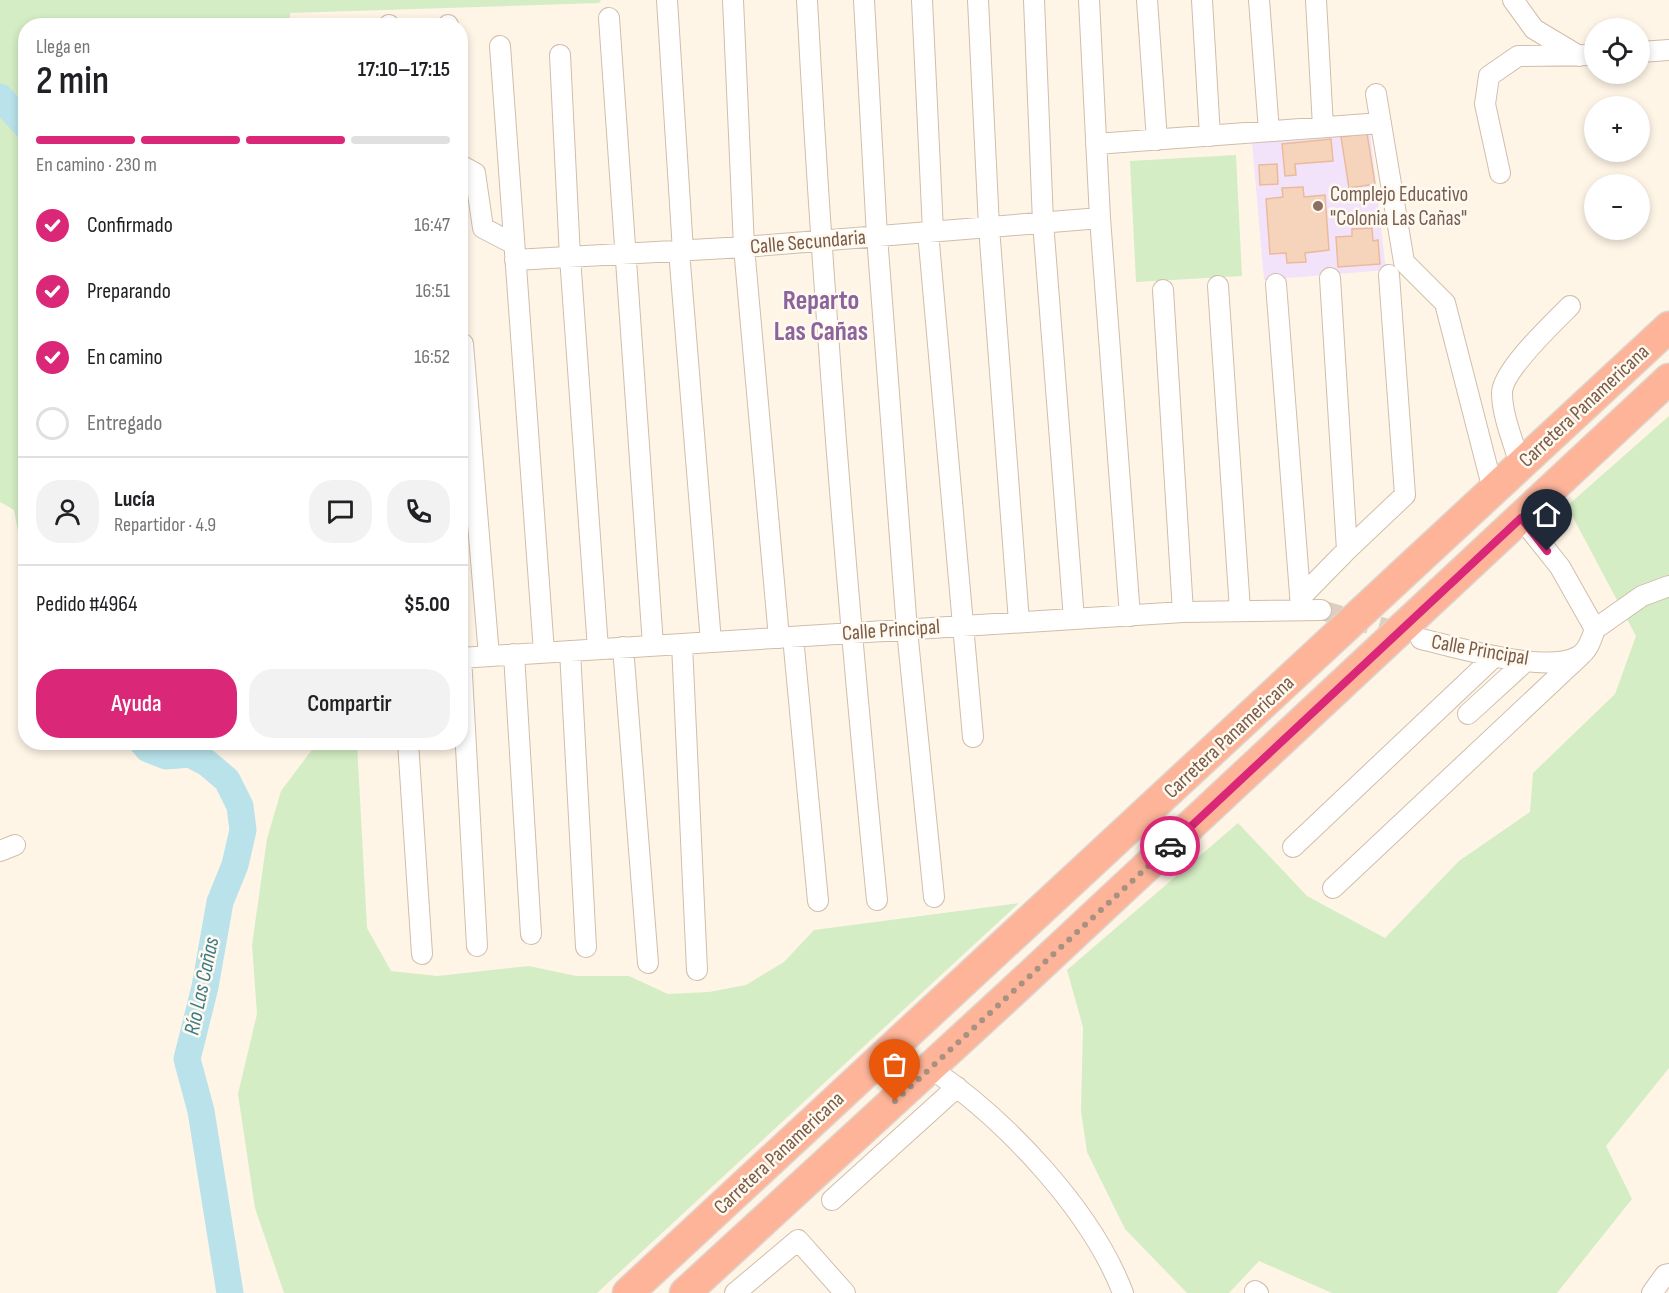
<!DOCTYPE html>
<html lang="es">
<head>
<meta charset="utf-8">
<style>
  :root { --surface:#fff; --page:#f2f2f2; --text:#202124; --muted:#757577; --line:#e0e0e0; --accent:#db2777 }
  body { margin:0; font-family:"Sofia Sans Condensed",sans-serif; background:var(--page); color:var(--text); height:100vh; display:flex; flex-direction:column; font-size:22px; white-space:nowrap }
  * { box-sizing:border-box; margin:0 }
  p { font-size:20px; color:var(--muted) }
  .icon { flex:none; width:33px; height:33px; fill:none; stroke:currentColor; stroke-width:2; stroke-linecap:round; stroke-linejoin:round }
  .map { position:relative; flex:1; overflow:hidden }
  .panel { position:absolute; left:18px; top:18px; width:450px; height:732px; display:flex; flex-direction:column; background:var(--surface); border-radius:24px; box-shadow:0 3px 9px #0003 }
  .panel>* { flex:none }
  .controls { position:absolute; left:1584px; top:18px; display:grid; gap:12px }
  .controls a { display:grid; place-items:center; width:66px; height:66px; border-radius:50%; background:var(--surface); box-shadow:0 3px 9px #0003; font-size:30px }
  .pin { position:absolute; display:grid; place-items:center; width:51px; height:51px; color:#fff; margin:-62px -26px; border-radius:50% 50% 50% 0; rotate:-45deg; box-shadow:0 0 6px #0007 }
  .pin .icon { rotate:45deg }
  .courier { position:absolute; display:grid; place-items:center; width:60px; height:60px; margin:-30px; border:4px solid #db2777; border-radius:50%; background:#fff; color:#222; box-shadow:0 2px 8px #0007 }
  .head em { font-style:normal; font-weight:600 }
  .head div { display:flex; flex-direction:column-reverse }
  .head { display:flex; align-items:center; justify-content:space-between; height:102px; padding:0 18px }
  h1 { font-size:39px; font-weight:600; line-height:45px }
  .bar { display:grid; grid-template-columns:repeat(4,1fr); gap:9px 6px; align-content:center; height:72px; padding:0 18px }
  .bar i { height:8px; border-radius:4px; background:var(--line) }
  .bar .active { background:var(--accent) }
  .bar p { grid-column:span 4 }
  .line { display:flex; align-items:center; gap:15px; padding:0 18px; border-top:2px solid var(--line) }
  .line div { flex:1 }
  .round { display:grid; place-items:center; flex:none; width:63px; height:63px; border-radius:24px; background:var(--page) }
  ol { padding:0 18px; list-style:none }
  li { display:flex; align-items:center; gap:18px; height:66px }
  li p { margin-inline-start:auto }
  li .icon { padding:6px; border-radius:50%; background:var(--accent); color:#fff; stroke-width:4 }
  li:last-child { color:var(--muted) }
  li i { width:33px; height:33px; border:3px solid var(--line); border-radius:50% }
  .primary-button { display:flex; gap:12px; margin-top:auto; padding:12px 18px }
  .primary-button a { flex:1; height:69px; border-radius:24px; background:var(--accent); color:#fff; font-size:24px; font-weight:600; line-height:69px; text-align:center }
  .primary-button a+a { background:var(--page); color:var(--text) }
  .map>svg:first-child { display:block }
  .education { fill:#f2e3fb }
  .green { fill:#d4edc4 }
  .lines { fill:none; stroke-linecap:round; stroke-linejoin:round }
  .river { stroke:#b9e2ea; stroke-width:27 }
  .building { fill:#f6d4bc; stroke:#eaba9b; stroke-width:1.5 }
  .minor-tunnel { stroke:#ddcebf; stroke-width:20; stroke-dasharray:20 10; stroke-linecap:butt }
  .minor-casing { stroke:#d1bdab; stroke-width:22 }
  .highway-casing { stroke:#dcd4cf; stroke-width:33 }
  .minor { stroke:#fff; stroke-width:20 }
  .highway { stroke:#fdb499; stroke-width:30 }
  .done { stroke:#a89180; stroke-width:6; stroke-dasharray:0 10.8 }
  .route { stroke:#db2777; stroke-width:8 }
  .education-dot { fill:#8d6e63; stroke:#fff9ef; stroke-width:2 }
  .labels { text-anchor:middle; dominant-baseline:central; stroke-width:5; stroke-linejoin:round; paint-order:stroke }
  .education-label { font-size:21px; fill:#785e54; stroke:#fff9ef; text-anchor:start }
  .street-label { font-size:21px; fill:#7a5b48; stroke:#fff9ef }
  .water-label { font-size:22px; font-style:italic; fill:#3d7b88; stroke:#fff9ef }
  .district-label { font-size:27px; font-weight:bold; fill:#8b649e; stroke:#fff9ef }
</style>
</head>
<body>
<div class="map">
<svg width="1669" height="1293" viewBox="0 0 1669 1293">
  <rect width="100%" height="100%" fill="#fef5e7"/>
  <path class="education" d="M 1370,131 L 1386,270 L 1264,280 L 1252,142 Z"/>
  <path class="green" d="M 0,0 L 601,0 L 599,3 L 290,13 L 290,26 L 26,26 L 25,568 L 14,510 L 0,502 Z
    M 1236,155 L 1242,276 L 1136,282 L 1130,161 Z
    M 1669,416 L 1669,1068 L 1606,1146 L 1632,1199 L 1557,1293 L 1332,1293 L 1259,1261 L 1229,1293 L 1187,1293 L 1125,1229 L 1087,1152 L 1081,1111 L 1083,1027 L 1067,970 L 1238,823 L 1307,896 L 1385,938 L 1459,861 L 1530,812 L 1533,773 L 1615,694 L 1636,636 L 1567,506 Z
    M 317,743 L 357,743 L 367,928 L 391,971 L 437,976 L 529,966 L 576,976 L 629,976 L 668,994 L 709,992 L 746,985 L 784,962 L 814,930 L 1019,903 L 597,1293 L 284,1293 L 255,1208 L 238,1094 L 257,1014 L 252,945 L 267,839 L 281,791 Z"/>
  <g class="lines">
    <path class="river" d="M 0,97 L 26,126
      M 142,742 L 148,749 L 166,756 L 190,754 L 207,763 L 227,780 L 240,806 L 243,830 L 235,865 L 220,902 L 205,987 L 187,1059 L 201,1111 L 230,1293"/>
  </g>
  <path class="building" d="M 1367,133 L 1375,184 L 1349,188 L 1341,137 Z
    M 1331,139 L 1333,161 L 1295,164 L 1296,175 L 1285,176 L 1282,144 Z
    M 1277,164 L 1278,184 L 1260,185 L 1259,165 Z
    M 1303,187 L 1304,197 L 1325,195 L 1329,250 L 1305,253 L 1306,262 L 1287,263 L 1286,253 L 1270,254 L 1266,199 L 1283,197 L 1282,188 Z
    M 1372,228 L 1373,241 L 1378,240 L 1380,264 L 1338,267 L 1336,237 L 1352,236 L 1352,229 Z"/>
  <g class="lines">
    <path class="minor-tunnel" d="M 1321,610 L 1405,634"/>
    <g class="minor-casing">
      <path id="minor" d="M 667,0 L 683,251
        M 733,0 L 744,247 L 779,638
        M 807,0 C 823,301 847,600 877,900
        M 864,0 L 877,236 L 907,630 L 934,897
        M 922,0 L 933,231
        M 978,0 L 989,227 L 1019,622
        M 1034,0 L 1043,222 L 1074,619
        M 1089,0 L 1100,218 L 1130,616
        M 1147,0 L 1157,140
        M 1202,0 L 1210,136
        M 1259,0 L 1269,131
        M 1316,0 L 1323,127
        M 1513,0 L 1534,29 L 1579,56
        M 609,18 L 653,645
        M 389,25 L 389,26
        M 448,25 L 448,26
        M 500,46 L 544,652
        M 1640,52 L 1669,50
        M 560,55 L 570,257 L 598,649
        M 1376,94 L 1404,262 L 1445,303 L 1493,490
        M 1096,144 L 1381,123
        M 460,165 L 475,173 L 483,228 L 514,244
        M 1500,173 L 1485,104 L 1489,76 L 1518,56 L 1594,55
        M 928,232 L 973,737
        M 679,251 L 711,642
        M 515,260 L 744,247 L 1100,218
        M 1276,284 L 1301,607
        M 1218,286 L 1240,610
        M 1163,290 L 1183,612
        M 463,344 L 489,656
        M 1520,465 C 1514,443 1502,416 1502,393 C 1502,371 1554,322 1570,306
        M 1521,518 L 1560,567 L 1595,629
        M 1347,550 L 1405,495 L 1389,275
        M 1300,598 L 1347,550 L 1330,278
        M 1595,629 L 1642,596 L 1669,586
        M 793,637 L 818,901
        M 1421,639 C 1456,647 1548,675 1579,656 C 1588,651 1592,638 1595,629
        M 682,644 L 697,970
        M 623,647 L 648,963
        M 570,651 L 586,947
        M 514,654 L 531,934
        M 461,657 L 477,946
        M 460,658 L 1183,612 L 1321,610
        M 1468,714 L 1526,661
        M 408,742 L 422,954
        M 1293,847 L 1495,656
        M 0,851 L 15,845
        M 1333,888 L 1580,656
        M 930,1068 C 1004,1118 1091,1209 1123,1293
        M 832,1200 L 957,1087
        M 1255,1291 L 1258,1293
        M 735,1293 L 798,1240 L 845,1293
        M 1652,1293 L 1665,1275 L 1669,1274"/>
    </g>
    <g class="highway-casing">
      <path id="highway" d="M 628,1293 L 1669,327
        M 685,1293 L 1009,995 L 1669,379"/>
    </g>
    <use href="#minor" class="minor"/>
    <use href="#highway" class="highway"/>
  </g>
  <g class="lines">
    <path class="done" d="M 895,1101 L 1170,846"/>
    <path class="route" d="M 1170,846 L 1521,518 L 1547,551"/>
  </g>
  <circle class="education-dot" cx="1318" cy="206" r="6"/>
  <g class="labels">
    <g class="education-label">
      <text x="1330" y="194">Complejo Educativo<tspan x="1330" dy="24">"Colonia Las Cañas"</tspan></text>
    </g>
    <g class="street-label">
      <text transform="translate(808 242) rotate(-5)">Calle Secundaria</text>
      <text transform="translate(1584 406) rotate(-43)">Carretera Panamericana</text>
      <text transform="translate(891 630) rotate(-4)">Calle Principal</text>
      <text transform="translate(1480 650) rotate(10)">Calle Principal</text>
      <text transform="translate(1229 737) rotate(-43)">Carretera Panamericana</text>
      <text transform="translate(779 1153) rotate(-43)">Carretera Panamericana</text>
    </g>
    <g class="water-label">
      <text transform="translate(202 986) rotate(-78)">Río Las Cañas</text>
    </g>
    <g class="district-label">
      <text x="821" y="301">Reparto<tspan x="821" dy="31">Las Cañas</tspan></text>
    </g>
  </g>
</svg>
<div class="controls">
<a><svg class="icon" aria-label="locate" viewBox="0 0 24 24"><circle cx="12" cy="12" r="6"/><path d="M12 2v4M12 18v4M2 12h4M18 12h4"/></svg></a>
<a>+</a>
<a>−</a>
</div>
<div class="pin" style="left:895px;top:1101px;background:#ea580c"><svg class="icon" aria-label="bag" viewBox="0 0 24 24"><path d="M5 8h14l-1 12H6zM9 8a3 3 0 0 1 6 0"/></svg></div>
<div class="pin" style="left:1547px;top:551px;background:#1f2937"><svg class="icon" aria-label="home" viewBox="0 0 24 24"><path d="M3 11l9-7 9 7M6 9v11h12V9"/></svg></div>
<div class="courier" style="left:1170px;top:846px"><svg class="icon" aria-label="car" viewBox="0 0 24 24"><path d="M5 17H2v-5l4-1 3-4h7l3 4 3 1v5h-3M9 17h6M6 11h13"/><circle cx="7" cy="17" r="2"/><circle cx="17" cy="17" r="2"/></svg></div>
<section class="panel">
<div class="head"><div><h1>2 min</h1><p>Llega en</p></div><em>17:10–17:15</em></div>
<div class="bar"><i class="active"></i><i class="active"></i><i class="active"></i><i></i><p>En camino · 230 m</p></div>
<ol>
<li><svg class="icon" aria-label="check" viewBox="0 0 24 24"><path d="M5 12l5 5 9-10"/></svg>Confirmado<p>16:47</p></li>
<li><svg class="icon" aria-label="check" viewBox="0 0 24 24"><path d="M5 12l5 5 9-10"/></svg>Preparando<p>16:51</p></li>
<li><svg class="icon" aria-label="check" viewBox="0 0 24 24"><path d="M5 12l5 5 9-10"/></svg>En camino<p>16:52</p></li>
<li><i></i>Entregado</li>
</ol>
<div class="line" style="height:108px"><a class="round"><svg class="icon" aria-label="person" viewBox="0 0 24 24"><circle cx="12" cy="8" r="4"/><path d="M4 21q1-7 8-7t8 7"/></svg></a><div><b>Lucía</b><p>Repartidor · 4.9</p></div><a class="round"><svg class="icon" aria-label="chat" viewBox="0 0 24 24"><path d="M4 5h16v11H9l-5 4z"/></svg></a><a class="round"><svg class="icon" aria-label="phone" viewBox="0 0 24 24"><path d="M5 4h4l2 5-3 2q2 4 5 5l2-3 5 2v4C11 20 4 13 5 4z"/></svg></a></div>
<div class="line" style="height:78px"><div>Pedido #4964</div><b>$5.00</b></div>
<div class="primary-button"><a>Ayuda</a><a>Compartir</a></div>
</section>
</div>
</body>
</html>
